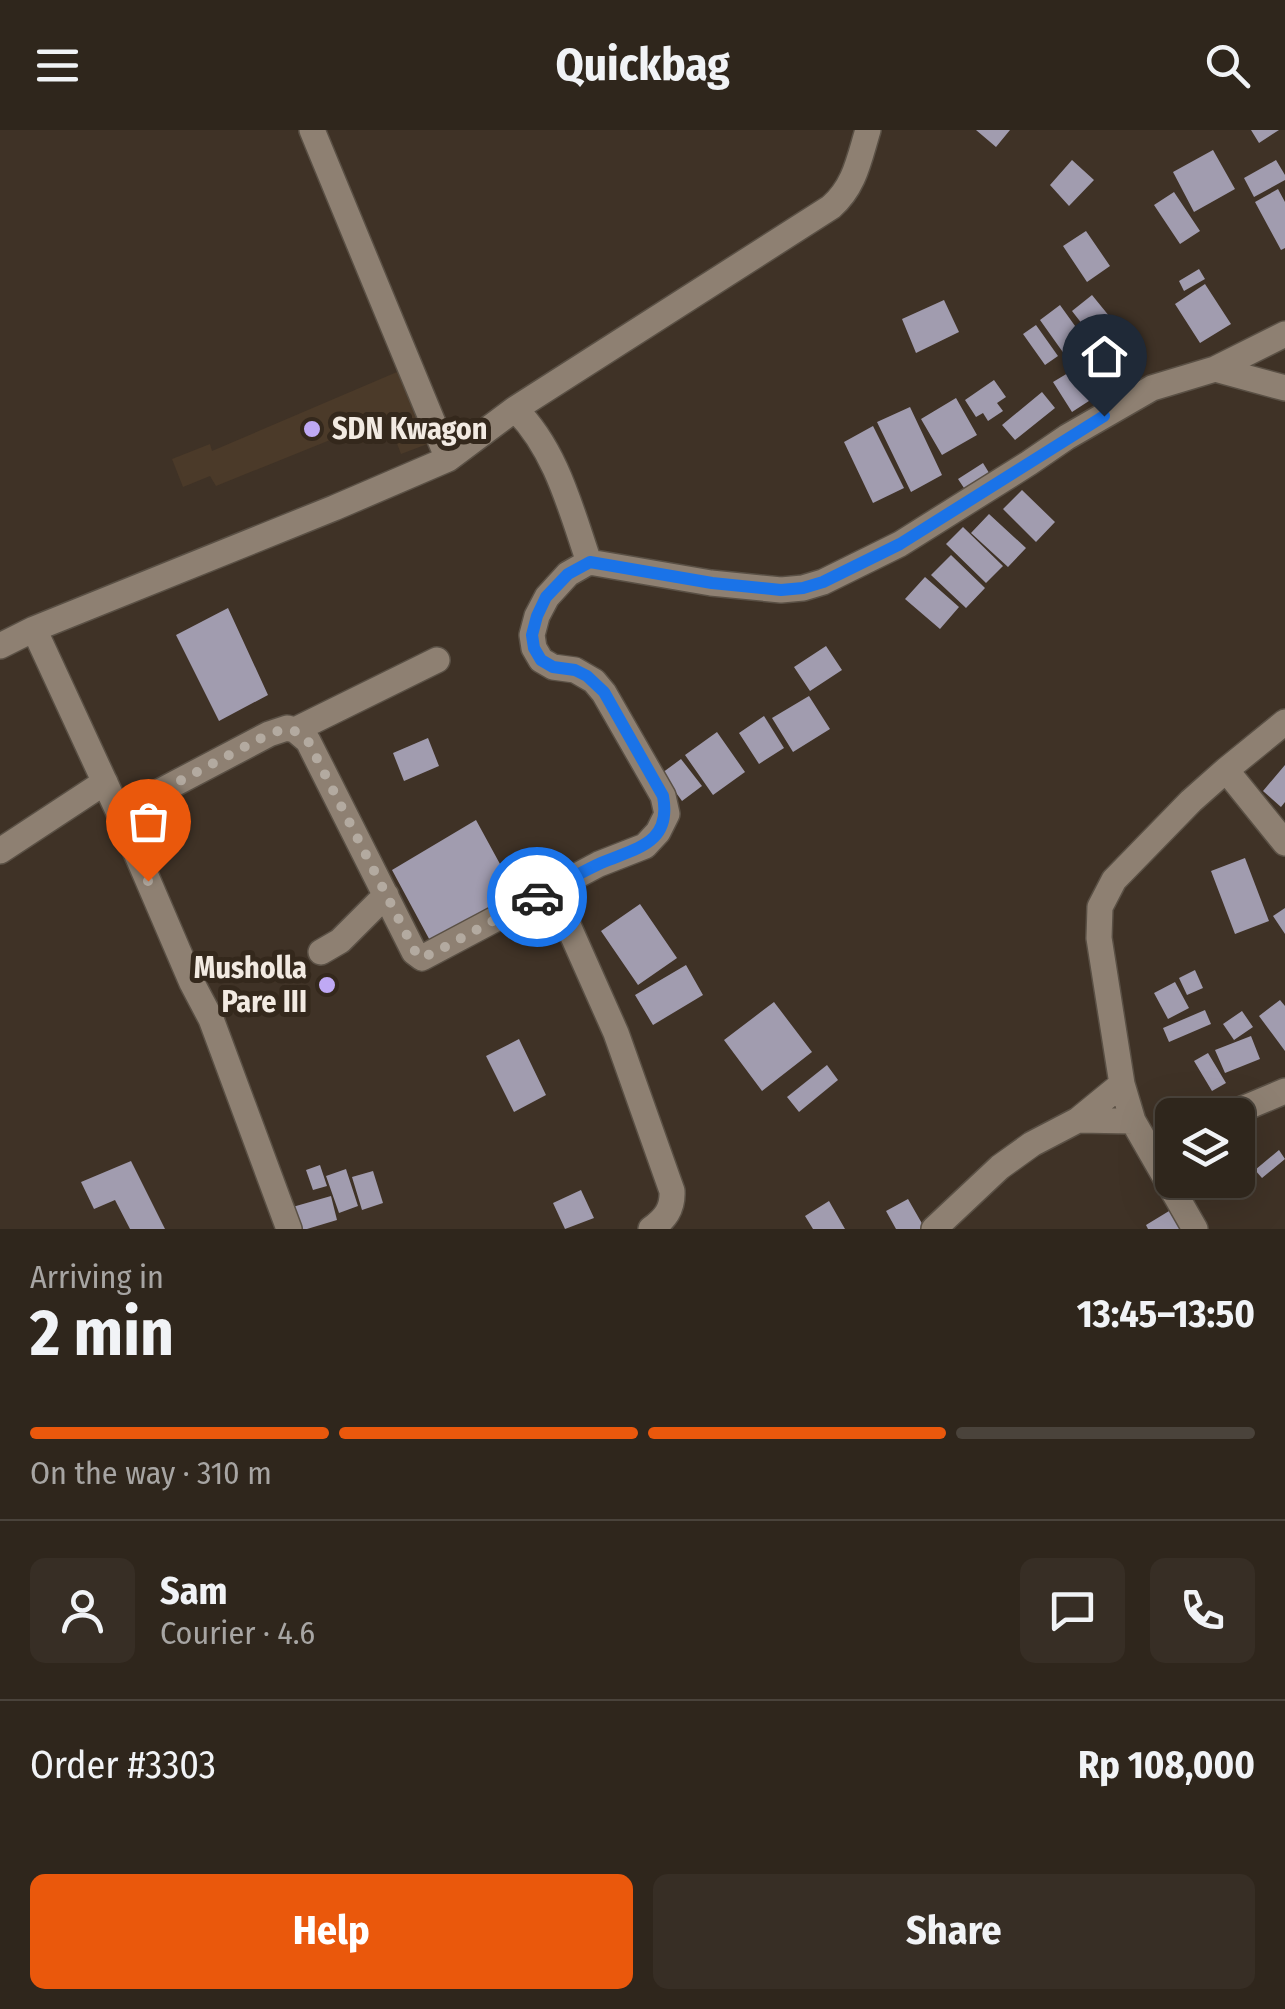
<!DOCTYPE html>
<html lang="en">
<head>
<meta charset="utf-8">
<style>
  :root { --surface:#2f261c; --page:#372e25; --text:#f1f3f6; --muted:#a7a5a3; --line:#4a433b; --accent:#ea580c }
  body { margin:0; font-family:"Fira Sans Condensed",sans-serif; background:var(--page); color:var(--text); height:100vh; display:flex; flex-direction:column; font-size:38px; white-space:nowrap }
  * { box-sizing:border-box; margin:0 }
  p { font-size:32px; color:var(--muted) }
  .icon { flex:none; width:55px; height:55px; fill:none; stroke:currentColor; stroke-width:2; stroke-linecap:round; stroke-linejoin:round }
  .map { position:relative; height:1099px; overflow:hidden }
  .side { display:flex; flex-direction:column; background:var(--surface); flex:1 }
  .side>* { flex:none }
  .controls { position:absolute; left:1155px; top:968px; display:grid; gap:20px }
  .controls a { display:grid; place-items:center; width:100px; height:100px; border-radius:15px; background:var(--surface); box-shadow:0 10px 40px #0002,0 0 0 2px var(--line); font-size:50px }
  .pin { position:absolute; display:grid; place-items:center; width:85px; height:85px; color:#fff; margin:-102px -42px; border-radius:50% 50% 50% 0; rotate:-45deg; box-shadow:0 0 10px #0007 }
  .pin .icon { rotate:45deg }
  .courier { position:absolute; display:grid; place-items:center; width:100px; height:100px; margin:-50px; border:8px solid #1a73e8; border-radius:50%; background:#fff; color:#222; box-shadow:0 2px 12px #0007 }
  .head em { font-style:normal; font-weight:700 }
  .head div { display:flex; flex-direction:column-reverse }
  .head { display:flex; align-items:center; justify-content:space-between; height:170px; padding:0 30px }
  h1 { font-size:65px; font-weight:700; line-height:75px }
  .bar { display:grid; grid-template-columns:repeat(4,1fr); gap:15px 10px; align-content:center; height:120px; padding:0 30px }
  .bar i { height:12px; border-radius:8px; background:var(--line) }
  .bar .on { background:var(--accent) }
  .bar p { grid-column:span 4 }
  .line { display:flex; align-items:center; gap:25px; padding:0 30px; border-top:2px solid var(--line) }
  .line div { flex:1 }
  .round { display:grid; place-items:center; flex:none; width:105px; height:105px; border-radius:15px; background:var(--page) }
  .action { display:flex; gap:20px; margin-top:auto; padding:20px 30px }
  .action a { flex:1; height:115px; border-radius:15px; background:var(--accent); color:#fff; font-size:40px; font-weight:700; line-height:115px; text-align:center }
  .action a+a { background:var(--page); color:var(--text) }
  header { display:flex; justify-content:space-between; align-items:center; height:130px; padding:0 30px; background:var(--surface); font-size:45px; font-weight:700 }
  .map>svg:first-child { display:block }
  .built { fill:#4b3a29 }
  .building { fill:#a19caf }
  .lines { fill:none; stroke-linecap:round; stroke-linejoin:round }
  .minor-casing { stroke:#5a5045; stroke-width:28 }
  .minor { stroke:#8e8072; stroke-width:25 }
  .done { stroke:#b3aaa0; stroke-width:10; stroke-dasharray:0 18 }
  .route { stroke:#1a73e8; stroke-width:12 }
  .poi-dot { fill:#bfa9f4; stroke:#34281c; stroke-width:4 }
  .labels { text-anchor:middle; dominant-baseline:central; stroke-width:10; stroke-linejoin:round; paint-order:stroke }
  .poi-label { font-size:30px; font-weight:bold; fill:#f2eae2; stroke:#34281c; text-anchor:start }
</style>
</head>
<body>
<header><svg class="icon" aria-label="menu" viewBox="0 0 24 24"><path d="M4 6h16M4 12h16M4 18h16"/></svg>Quickbag<svg class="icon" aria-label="search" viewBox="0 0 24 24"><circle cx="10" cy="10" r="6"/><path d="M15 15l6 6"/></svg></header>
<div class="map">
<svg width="1285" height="1099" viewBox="0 0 1285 1099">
  <rect width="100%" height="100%" fill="#3f3226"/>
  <path class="built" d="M 411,236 L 438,310 L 401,324 L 387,287 L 216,356 L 210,346 L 183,357 L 172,329 L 210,314 L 212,321 Z"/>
  <path class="building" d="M 976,0 L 1010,0 L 996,17 Z
    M 1251,0 L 1279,0 L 1259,13 Z
    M 1213,20 L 1235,59 L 1194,82 L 1173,42 Z
    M 1072,30 L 1094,50 L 1069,76 L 1050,55 Z
    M 1276,30 L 1285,45 L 1285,50 L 1254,67 L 1244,48 Z
    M 1278,59 L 1285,72 L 1285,118 L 1281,120 L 1255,72 Z
    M 1174,62 L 1200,101 L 1180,114 L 1154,75 Z
    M 1086,101 L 1110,136 L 1087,152 L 1063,116 Z
    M 1199,139 L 1205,149 L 1184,161 L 1179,151 Z
    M 1205,154 L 1231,194 L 1200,213 L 1175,174 Z
    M 1092,165 L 1114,192 L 1093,208 L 1072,181 Z
    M 944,170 L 959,202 L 916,223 L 902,189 Z
    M 1060,175 L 1088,214 L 1067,228 L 1040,190 Z
    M 1036,195 L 1058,226 L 1045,235 L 1023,204 Z
    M 1116,228 L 1135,253 L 1111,270 L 1093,244 Z
    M 1073,240 L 1092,269 L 1072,282 L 1053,252 Z
    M 994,250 L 1006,267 L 997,273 L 1003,281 L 988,291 L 983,283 L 976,287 L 965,270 Z
    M 1042,262 L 1055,278 L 1015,310 L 1002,295 Z
    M 956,268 L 977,305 L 942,325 L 921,289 Z
    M 910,277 L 942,345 L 911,362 L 877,292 Z
    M 873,296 L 904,358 L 873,373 L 844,312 Z
    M 983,333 L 994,351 L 970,367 L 958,349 Z
    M 1022,360 L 1055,392 L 1036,412 L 1003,379 Z
    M 989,384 L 1026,418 L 1008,437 L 971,403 Z
    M 963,397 L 1003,436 L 986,453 L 946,414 Z
    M 951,425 L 985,458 L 966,478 L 931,445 Z
    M 925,447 L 959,477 L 940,499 L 905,469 Z
    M 228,478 L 268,565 L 219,591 L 176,505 Z
    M 826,516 L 842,540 L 810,561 L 794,537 Z
    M 809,566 L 830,599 L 793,622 L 772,588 Z
    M 764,586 L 784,618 L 759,634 L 739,603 Z
    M 717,602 L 745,642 L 713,665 L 685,625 Z
    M 428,608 L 439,636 L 404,651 L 393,623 Z
    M 681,629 L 702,656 L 682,671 L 662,643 Z
    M 1285,635 L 1285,672 L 1281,677 L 1263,661 Z
    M 476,690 L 506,745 L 541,728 L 551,754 L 434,818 L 392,740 Z
    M 1245,728 L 1269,791 L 1235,804 L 1211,741 Z
    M 640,774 L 677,828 L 638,855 L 601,801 Z
    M 1285,778 L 1285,804 L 1273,786 Z
    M 686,835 L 703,865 L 653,895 L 635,865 Z
    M 1195,840 L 1203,858 L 1187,865 L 1179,848 Z
    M 1175,852 L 1189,878 L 1168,889 L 1154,863 Z
    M 1280,870 L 1285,876 L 1285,921 L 1259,886 Z
    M 774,872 L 812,922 L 762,961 L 724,910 Z
    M 1205,880 L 1211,894 L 1169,912 L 1163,898 Z
    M 1242,881 L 1253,897 L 1234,910 L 1223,894 Z
    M 1251,906 L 1260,929 L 1225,943 L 1215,920 Z
    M 519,909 L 546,965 L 514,982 L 486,926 Z
    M 1208,923 L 1226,953 L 1212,961 L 1194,931 Z
    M 827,935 L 838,950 L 799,982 L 787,967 Z
    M 1279,1020 L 1285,1029 L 1262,1048 L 1255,1040 Z
    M 131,1031 L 165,1099 L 130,1099 L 115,1070 L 94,1079 L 81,1052 Z
    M 320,1035 L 327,1056 L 313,1060 L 306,1040 Z
    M 346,1039 L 358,1076 L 339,1083 L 326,1046 Z
    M 373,1041 L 383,1073 L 362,1080 L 352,1047 Z
    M 581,1060 L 594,1088 L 565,1099 L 553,1073 Z
    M 331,1066 L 337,1090 L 307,1099 L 295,1099 L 289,1078 Z
    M 908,1069 L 924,1097 L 920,1099 L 896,1099 L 886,1081 Z
    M 829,1071 L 845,1099 L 813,1099 L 805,1086 Z
    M 1174,1078 L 1186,1099 L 1148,1099 L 1146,1095 Z"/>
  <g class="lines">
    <g class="minor-casing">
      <path id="minor" d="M 312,0 L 448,329
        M 1215,239 L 1285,258
        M 515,279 C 556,319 571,380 589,432
        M 34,499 L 119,683 L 269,604 L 287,598 L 295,600 L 308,611 L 414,822 L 422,828 L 599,734 L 645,716 L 658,702 L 667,684 L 663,666 L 604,563 L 594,551 L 575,540 L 553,537 L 541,530 L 534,518 L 532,505 L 537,486 L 547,467 L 568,444 L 589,432 L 711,453 L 781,460 L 803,458 L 823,452 L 900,414 L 1029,333 L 1067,307 L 1152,258 L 1215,239 L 1285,204
        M 0,516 L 34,499 L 334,378 L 448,329 L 515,279 L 831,77 C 855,56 859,29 868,0
        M 1285,592 L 1226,640 L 1285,713
        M 295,600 L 437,530
        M 119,683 L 192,853 L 211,889 L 289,1099
        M 0,721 L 105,652
        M 552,759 L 616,903 L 672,1061 C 673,1079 665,1089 651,1099
        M 321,822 L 340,811 L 386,765
        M 1228,985 L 1285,961
        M 1078,990 L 1122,954
        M 1133,991 L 1122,954 L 1099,808 L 1100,777 L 1114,750 L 1191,671 L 1226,640
        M 934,1099 L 1000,1037 L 1032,1014 L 1078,990 L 1133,991 L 1195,1099"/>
    </g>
    <use href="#minor" class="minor"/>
  </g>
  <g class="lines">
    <path class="done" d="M 148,751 L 119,683 L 269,604 C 286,598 295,597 308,611 L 418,827 L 432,824 L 537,767"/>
    <path class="route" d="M 537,767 C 558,756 579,743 601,733 C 636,718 672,714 663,666 L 604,562 L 587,546 L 575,540 L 553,537 L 541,530 L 534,518 L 532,505 L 537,486 L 546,467 L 568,444 L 590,432 L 712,453 L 781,460 L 803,458 L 823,452 L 900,414 L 1104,286"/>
  </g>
  <g class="poi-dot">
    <circle cx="312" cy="299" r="10"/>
    <circle cx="327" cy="855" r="10"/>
  </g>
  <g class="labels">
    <g class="poi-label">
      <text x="332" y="299">SDN Kwagon</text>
      <text x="307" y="838" text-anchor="end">Musholla<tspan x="307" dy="34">Pare III</tspan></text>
    </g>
  </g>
</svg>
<div class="controls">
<a><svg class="icon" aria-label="layers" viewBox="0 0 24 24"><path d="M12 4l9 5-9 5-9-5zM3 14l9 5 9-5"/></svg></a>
</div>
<div class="pin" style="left:148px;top:751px;background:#ea580c"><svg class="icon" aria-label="bag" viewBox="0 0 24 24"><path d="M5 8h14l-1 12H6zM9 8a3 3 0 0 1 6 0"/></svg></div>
<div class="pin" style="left:1104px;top:286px;background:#1f2937"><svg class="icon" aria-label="home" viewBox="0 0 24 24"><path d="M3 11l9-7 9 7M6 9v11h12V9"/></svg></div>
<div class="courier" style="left:537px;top:767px"><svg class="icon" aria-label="car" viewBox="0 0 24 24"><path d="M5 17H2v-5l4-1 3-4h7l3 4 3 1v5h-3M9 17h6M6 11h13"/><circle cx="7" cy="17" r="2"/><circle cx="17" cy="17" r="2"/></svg></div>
</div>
<section class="side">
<div class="head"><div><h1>2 min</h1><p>Arriving in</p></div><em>13:45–13:50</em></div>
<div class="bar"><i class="on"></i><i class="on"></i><i class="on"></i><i></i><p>On the way · 310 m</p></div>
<div class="line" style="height:180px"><a class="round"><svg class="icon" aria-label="person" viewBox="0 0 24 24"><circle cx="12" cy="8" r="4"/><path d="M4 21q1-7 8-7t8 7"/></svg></a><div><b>Sam</b><p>Courier · 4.6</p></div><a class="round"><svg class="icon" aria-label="chat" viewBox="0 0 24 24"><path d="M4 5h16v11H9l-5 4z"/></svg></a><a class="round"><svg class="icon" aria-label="phone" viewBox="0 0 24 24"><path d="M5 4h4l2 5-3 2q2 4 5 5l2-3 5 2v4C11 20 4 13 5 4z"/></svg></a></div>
<div class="line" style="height:130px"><div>Order #3303</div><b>Rp 108,000</b></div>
<div class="action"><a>Help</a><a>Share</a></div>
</section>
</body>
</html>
